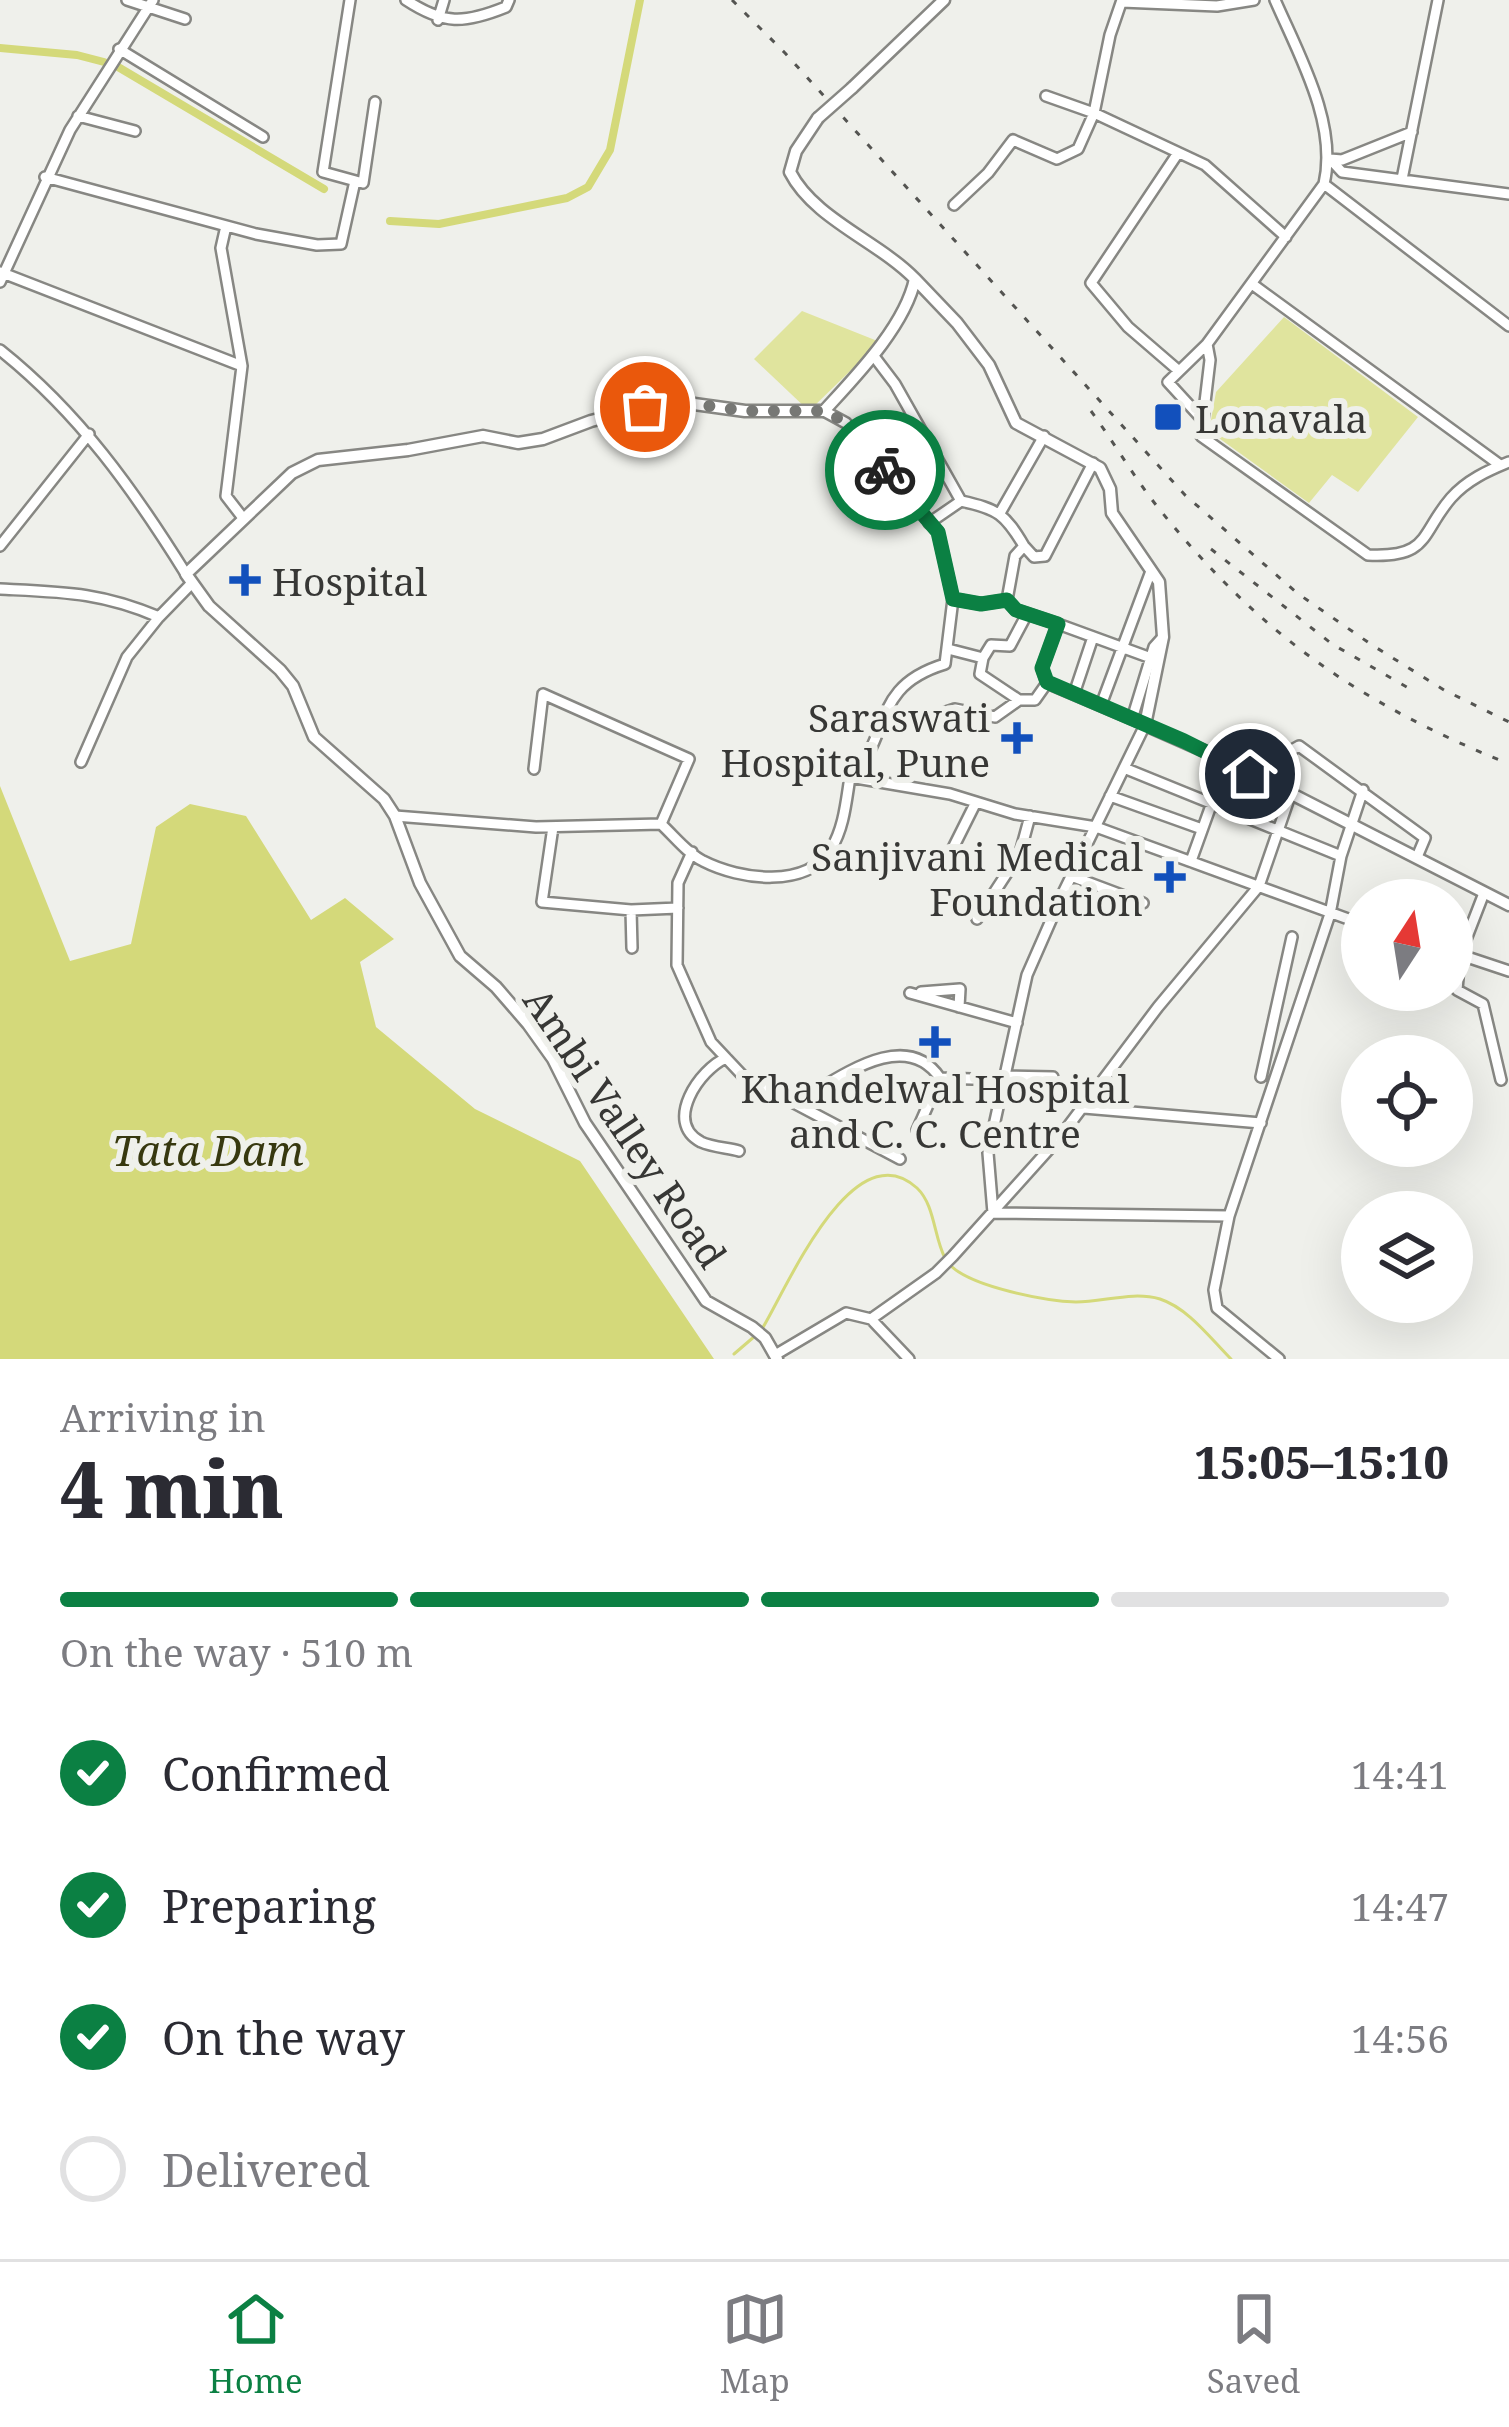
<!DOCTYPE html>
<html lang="en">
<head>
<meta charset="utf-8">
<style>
  :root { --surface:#fff; --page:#f7f7f7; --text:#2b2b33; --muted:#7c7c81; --line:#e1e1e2; --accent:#0b8043 }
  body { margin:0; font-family:"Noto Serif",serif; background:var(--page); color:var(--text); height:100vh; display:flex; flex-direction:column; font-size:45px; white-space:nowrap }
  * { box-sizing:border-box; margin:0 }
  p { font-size:39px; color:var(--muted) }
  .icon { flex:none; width:66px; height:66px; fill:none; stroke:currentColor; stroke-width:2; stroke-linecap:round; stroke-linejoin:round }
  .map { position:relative; height:1359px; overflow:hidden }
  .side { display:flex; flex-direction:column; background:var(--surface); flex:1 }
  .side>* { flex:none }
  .needle { width:78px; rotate:12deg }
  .buttons { position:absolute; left:1341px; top:879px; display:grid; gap:24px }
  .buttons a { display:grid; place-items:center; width:132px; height:132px; border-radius:50%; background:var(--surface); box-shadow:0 12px 48px #0002; font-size:60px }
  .pin { position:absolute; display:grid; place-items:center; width:102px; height:102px; color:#fff; margin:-51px; border:6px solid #fff; border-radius:50%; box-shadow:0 3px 12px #0007 }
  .courier { position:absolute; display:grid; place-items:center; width:120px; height:120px; margin:-60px; border:9px solid #0b8043; border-radius:50%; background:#fff; color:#222; box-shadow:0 3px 15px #0007 }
  .overview em { font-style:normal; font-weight:800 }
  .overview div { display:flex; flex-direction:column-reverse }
  .overview { display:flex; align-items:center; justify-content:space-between; height:204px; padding:0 60px }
  h1 { font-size:78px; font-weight:800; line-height:90px }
  .bar { display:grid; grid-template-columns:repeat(4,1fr); gap:18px 12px; align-content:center; height:144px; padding:0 60px }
  .bar i { height:15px; border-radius:9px; background:var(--line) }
  .bar .current { background:var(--accent) }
  .bar p { grid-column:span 4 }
  ol { padding:0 60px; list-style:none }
  li { display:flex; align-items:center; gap:36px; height:132px }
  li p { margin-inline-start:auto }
  li .icon { padding:12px; border-radius:50%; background:var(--accent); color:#fff; stroke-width:4 }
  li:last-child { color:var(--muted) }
  li i { width:66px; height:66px; border:6px solid var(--line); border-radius:50% }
  .dock { display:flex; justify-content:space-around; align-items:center; height:168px; border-top:3px solid var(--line); background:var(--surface); font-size:33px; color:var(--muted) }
  .dock a { display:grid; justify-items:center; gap:6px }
  .dock .current { color:var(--accent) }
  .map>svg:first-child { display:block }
  .green { fill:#e0e49e }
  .water { fill:#d4d97a }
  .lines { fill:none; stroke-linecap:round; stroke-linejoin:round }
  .stream { stroke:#d4d97a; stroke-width:3 }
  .canal { stroke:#d4d97a; stroke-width:8 }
  .minor-casing { stroke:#878783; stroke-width:14 }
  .major-casing { stroke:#878783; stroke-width:15 }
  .minor { stroke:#fff; stroke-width:9 }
  .major { stroke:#fff; stroke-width:10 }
  .rail { stroke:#545451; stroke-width:3; stroke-dasharray:6 12; stroke-linecap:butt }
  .major-bridge-casing { stroke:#878783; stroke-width:15; stroke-linecap:butt }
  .major-bridge { stroke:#fff; stroke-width:10 }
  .done { stroke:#777875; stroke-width:12; stroke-dasharray:0 21.6 }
  .route { stroke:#0b8043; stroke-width:15 }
  .poi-dot { fill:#1250bc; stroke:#eff0eb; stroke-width:4.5 }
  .labels { text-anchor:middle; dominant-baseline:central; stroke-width:12; stroke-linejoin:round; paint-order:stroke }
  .poi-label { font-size:39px; fill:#373735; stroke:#eff0eb; text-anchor:start }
  .street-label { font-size:39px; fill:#373735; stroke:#eff0eb }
  .water-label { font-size:42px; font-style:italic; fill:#37380f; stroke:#eff0eb }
</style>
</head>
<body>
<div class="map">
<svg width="1509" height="1359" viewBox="0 0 1509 1359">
  <rect width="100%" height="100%" fill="#eff0eb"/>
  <path class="green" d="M 802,311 L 880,342 L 809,411 L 754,359 Z
    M 1284,317 L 1418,417 L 1358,492 L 1332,475 L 1309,503 L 1209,431 L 1216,392 Z"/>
  <path class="water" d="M 0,786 L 70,961 L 131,944 L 156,827 L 190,804 L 246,816 L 311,920 L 345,898 L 394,939 L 360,962 L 376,1027 L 475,1109 L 580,1161 L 714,1359 L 0,1359 Z"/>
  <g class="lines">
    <path class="stream" d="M 951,1266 C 973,1287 1045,1301 1076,1302 C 1104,1302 1132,1291 1160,1299 C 1188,1308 1211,1339 1231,1359
      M 762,1329 C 786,1290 853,1129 917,1188 C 935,1205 934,1238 945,1258
      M 734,1354 L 755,1336"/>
    <path class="canal" d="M 0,48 L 77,55 L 104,62
      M 113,64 L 324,189
      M 390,221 L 439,224 L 567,198 L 588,187 L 610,150 L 640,0"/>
    <g class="minor-casing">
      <path id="minor" d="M 127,0 L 185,19
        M 350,0 L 323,172 L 363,183 L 375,102
        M 406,0 C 444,25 464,24 506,7 L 509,0
        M 1122,0 L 1110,35 L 1094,113 L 1205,165 L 1286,237
        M 1275,0 C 1299,55 1338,124 1324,184 L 1207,344 L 1210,360 L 1201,436 L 1368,555 C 1430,558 1420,534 1451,498 C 1467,480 1487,471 1509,462
        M 1122,2 L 1217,6 L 1254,0
        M 438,20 L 444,0
        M 119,49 L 263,137
        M 78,116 L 135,131
        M 1178,153 L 1091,283 L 1128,327 L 1179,371
        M 1330,159 L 1342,172 L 1509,194
        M 1330,159 L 1342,160 L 1412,132
        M 45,177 L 256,234 L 317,245 L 341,244 L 355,181
        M 1402,179 L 1438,0
        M 1324,184 L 1509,326
        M 954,205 L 988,173 L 1013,140 L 1057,159 L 1078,149 L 1094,113 L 1046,96
        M 226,226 L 221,248 L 242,366
        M 0,272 L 242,366 L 226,496 L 243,518
        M 0,282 L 70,130 L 153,0
        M 1252,284 L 1500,465
        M 0,350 C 79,413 133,489 186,574
        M 873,355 L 895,384 L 961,501
        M 824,411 L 846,423 L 938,532 L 953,599 L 945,664 C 869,687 893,737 850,777
        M 1201,418 L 1168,382 L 1207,344
        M 1000,513 L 1044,436
        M 929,523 L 961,501 C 998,509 1005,514 1024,546 L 1015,556 L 1007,600 L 981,604 L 953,599
        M 0,546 L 89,434
        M 1024,546 L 1034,557 L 1045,556 L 1093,463
        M 0,589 C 62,592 101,592 159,617 L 192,583
        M 1007,600 L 1016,610 L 1058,624
        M 948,649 L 983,658 L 980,674 L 1019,700
        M 983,658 L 991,645 L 1010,646 L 1027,614
        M 1047,683 L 1042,668 L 1058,624 L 1151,658
        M 1074,694 L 1093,637
        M 1101,705 L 1151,571
        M 881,719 L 937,715 L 955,709 L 995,717 L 1019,700 L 1035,700 L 1047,683 L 1132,719 L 1154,647 L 1163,637
        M 1132,719 L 1145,725 L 1063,893 L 1027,975 L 988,1153 L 993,1213 L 1229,1216 L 1330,914 L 1341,856 L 1363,790
        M 81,762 L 127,657 L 159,617
        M 1124,768 L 1341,856
        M 534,769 L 543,694 L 689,759 L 661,824
        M 1249,774 L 1299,746 L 1425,838 L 1417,857
        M 1110,796 L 1202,829
        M 395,816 L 536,827 L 661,824 C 674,836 688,854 703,861 C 740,880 807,889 831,849 C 844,828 846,802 850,777 L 950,794 L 1015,814 L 1096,827 L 1362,924
        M 553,827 L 542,902 L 631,910 L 678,908
        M 692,852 L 678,883 L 677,965 L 711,1042 L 743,1076 L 900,1159
        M 948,858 L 976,802
        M 1191,861 L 1227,761
        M 1071,876 L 1143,903
        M 1484,893 L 1460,955 L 1457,990 L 1483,1004 L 1501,1080
        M 631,910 L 632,948
        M 977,919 L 1020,853 L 1030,816
        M 1452,952 L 1509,971
        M 921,992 L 960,989 L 959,1007
        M 910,993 L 1017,1023
        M 726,1058 C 700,1069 663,1122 701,1142 C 712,1147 728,1148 739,1151
        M 1005,1076 L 1053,1077
        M 1261,1077 L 1292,937
        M 795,1103 C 836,1081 904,1025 940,1078 L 1004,1080
        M 1084,1108 L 1261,1123
        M 917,1130 L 940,1078
        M 1229,1216 L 1214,1290 L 1217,1308 L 1279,1359
        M 871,1319 L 909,1359
        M 775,1355 L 846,1313 L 871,1319 L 936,1273 L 953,1256 L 1060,1137 L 1158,1007 L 1259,886 L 1290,796"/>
    </g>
    <g class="major-casing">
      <path id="major" d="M 852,88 L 944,0
        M 915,279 L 957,323 L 989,365 L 1016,423 L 1100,468 L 1110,489 L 1112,513 L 1159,582 L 1163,637 L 1145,725 L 1227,761 L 1509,905
        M 777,1359 L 765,1338 L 752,1327 L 706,1301 L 585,1123 L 553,1059 L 528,1024 L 496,987 L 460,956 L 420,883 L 395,816 L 384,799 L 314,737 L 293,686 L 280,670 L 209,606 L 186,574 L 292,473 L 318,460 L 408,450 L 483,436 L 518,443 L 543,439 L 591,421 L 645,407 L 687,403 L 745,411 L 824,411 C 856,376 905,326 915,279 C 878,241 814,219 790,172 L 796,151 L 818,118"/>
    </g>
    <use href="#minor" class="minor"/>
    <use href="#major" class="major"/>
    <path class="rail" d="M 732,0 L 785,53 L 1185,495 L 1297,593 L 1372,645 L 1444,690 L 1509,722
      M 1091,411 C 1115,444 1135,479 1160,510 C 1262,636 1359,703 1509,764
      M 1211,549 L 1332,644 L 1417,693"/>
    <g class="major-bridge-casing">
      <path id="major-bridge" d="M 818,118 L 852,88"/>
    </g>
    <use href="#major-bridge" class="major-bridge"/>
  </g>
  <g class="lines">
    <path class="done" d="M 645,407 L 687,403 L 746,411 L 824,411 L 847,423 L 885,470"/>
    <path class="route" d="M 885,470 L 938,532 L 953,599 L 981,604 L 1007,600 L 1016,610 L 1058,624 L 1042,668 L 1047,682 L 1184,741 L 1250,774"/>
  </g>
  <g class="poi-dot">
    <rect x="1153" y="402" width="30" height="30" rx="6"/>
    <path d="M239 562h12v12h12v12h-12v12h-12v-12h-12v-12h12z"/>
    <path d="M1011 720h12v12h12v12h-12v12h-12v-12h-12v-12h12z"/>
    <path d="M1164 859h12v12h12v12h-12v12h-12v-12h-12v-12h12z"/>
    <path d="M929 1024h12v12h12v12h-12v12h-12v-12h-12v-12h12z"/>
  </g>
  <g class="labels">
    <g class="poi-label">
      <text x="1195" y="417">Lonavala</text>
      <text x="272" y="580">Hospital</text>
      <text x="990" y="716" text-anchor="end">Saraswati<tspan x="990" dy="45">Hospital, Pune</tspan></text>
      <text x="1143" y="855" text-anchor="end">Sanjivani Medical<tspan x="1143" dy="45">Foundation</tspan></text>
      <text x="935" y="1087" text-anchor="middle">Khandelwal Hospital<tspan x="935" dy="45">and C. C. Centre</tspan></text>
    </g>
    <g class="street-label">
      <text transform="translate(626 1127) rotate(56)">Ambi Valley Road</text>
    </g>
    <g class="water-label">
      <text x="208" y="1149">Tata Dam</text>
    </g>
  </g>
</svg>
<div class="buttons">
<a><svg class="needle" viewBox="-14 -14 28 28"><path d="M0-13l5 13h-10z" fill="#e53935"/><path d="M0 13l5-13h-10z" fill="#7c7c81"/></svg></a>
<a><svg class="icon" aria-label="locate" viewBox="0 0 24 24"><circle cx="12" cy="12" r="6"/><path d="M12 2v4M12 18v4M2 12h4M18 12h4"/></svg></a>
<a><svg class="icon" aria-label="layers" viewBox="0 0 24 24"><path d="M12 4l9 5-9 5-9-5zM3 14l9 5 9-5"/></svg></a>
</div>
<div class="pin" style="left:645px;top:407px;background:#ea580c"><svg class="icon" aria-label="bag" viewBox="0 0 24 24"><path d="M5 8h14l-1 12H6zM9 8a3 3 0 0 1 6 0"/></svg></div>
<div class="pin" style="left:1250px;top:774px;background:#1f2937"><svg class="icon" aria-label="home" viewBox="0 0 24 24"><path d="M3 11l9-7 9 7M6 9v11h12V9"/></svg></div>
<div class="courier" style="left:885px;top:470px"><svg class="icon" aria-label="bike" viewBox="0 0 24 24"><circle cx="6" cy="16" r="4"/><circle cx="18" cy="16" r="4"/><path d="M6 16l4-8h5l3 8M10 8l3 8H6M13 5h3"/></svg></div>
</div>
<section class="side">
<div class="overview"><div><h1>4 min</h1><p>Arriving in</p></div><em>15:05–15:10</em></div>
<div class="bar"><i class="current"></i><i class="current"></i><i class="current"></i><i></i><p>On the way · 510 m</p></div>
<ol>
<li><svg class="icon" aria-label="check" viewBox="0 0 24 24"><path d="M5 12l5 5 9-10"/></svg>Confirmed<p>14:41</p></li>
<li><svg class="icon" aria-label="check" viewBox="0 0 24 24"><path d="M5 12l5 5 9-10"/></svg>Preparing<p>14:47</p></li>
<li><svg class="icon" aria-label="check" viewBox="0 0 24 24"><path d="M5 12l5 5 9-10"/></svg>On the way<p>14:56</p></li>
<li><i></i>Delivered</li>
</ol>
</section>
<nav class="dock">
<a class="current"><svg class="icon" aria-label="home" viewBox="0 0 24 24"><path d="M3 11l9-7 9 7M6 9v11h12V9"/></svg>Home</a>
<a><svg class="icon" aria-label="map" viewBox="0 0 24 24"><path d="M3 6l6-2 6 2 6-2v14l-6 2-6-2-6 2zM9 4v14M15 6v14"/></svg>Map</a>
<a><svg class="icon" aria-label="saved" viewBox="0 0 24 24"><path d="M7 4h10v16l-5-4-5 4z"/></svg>Saved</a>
</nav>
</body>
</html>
